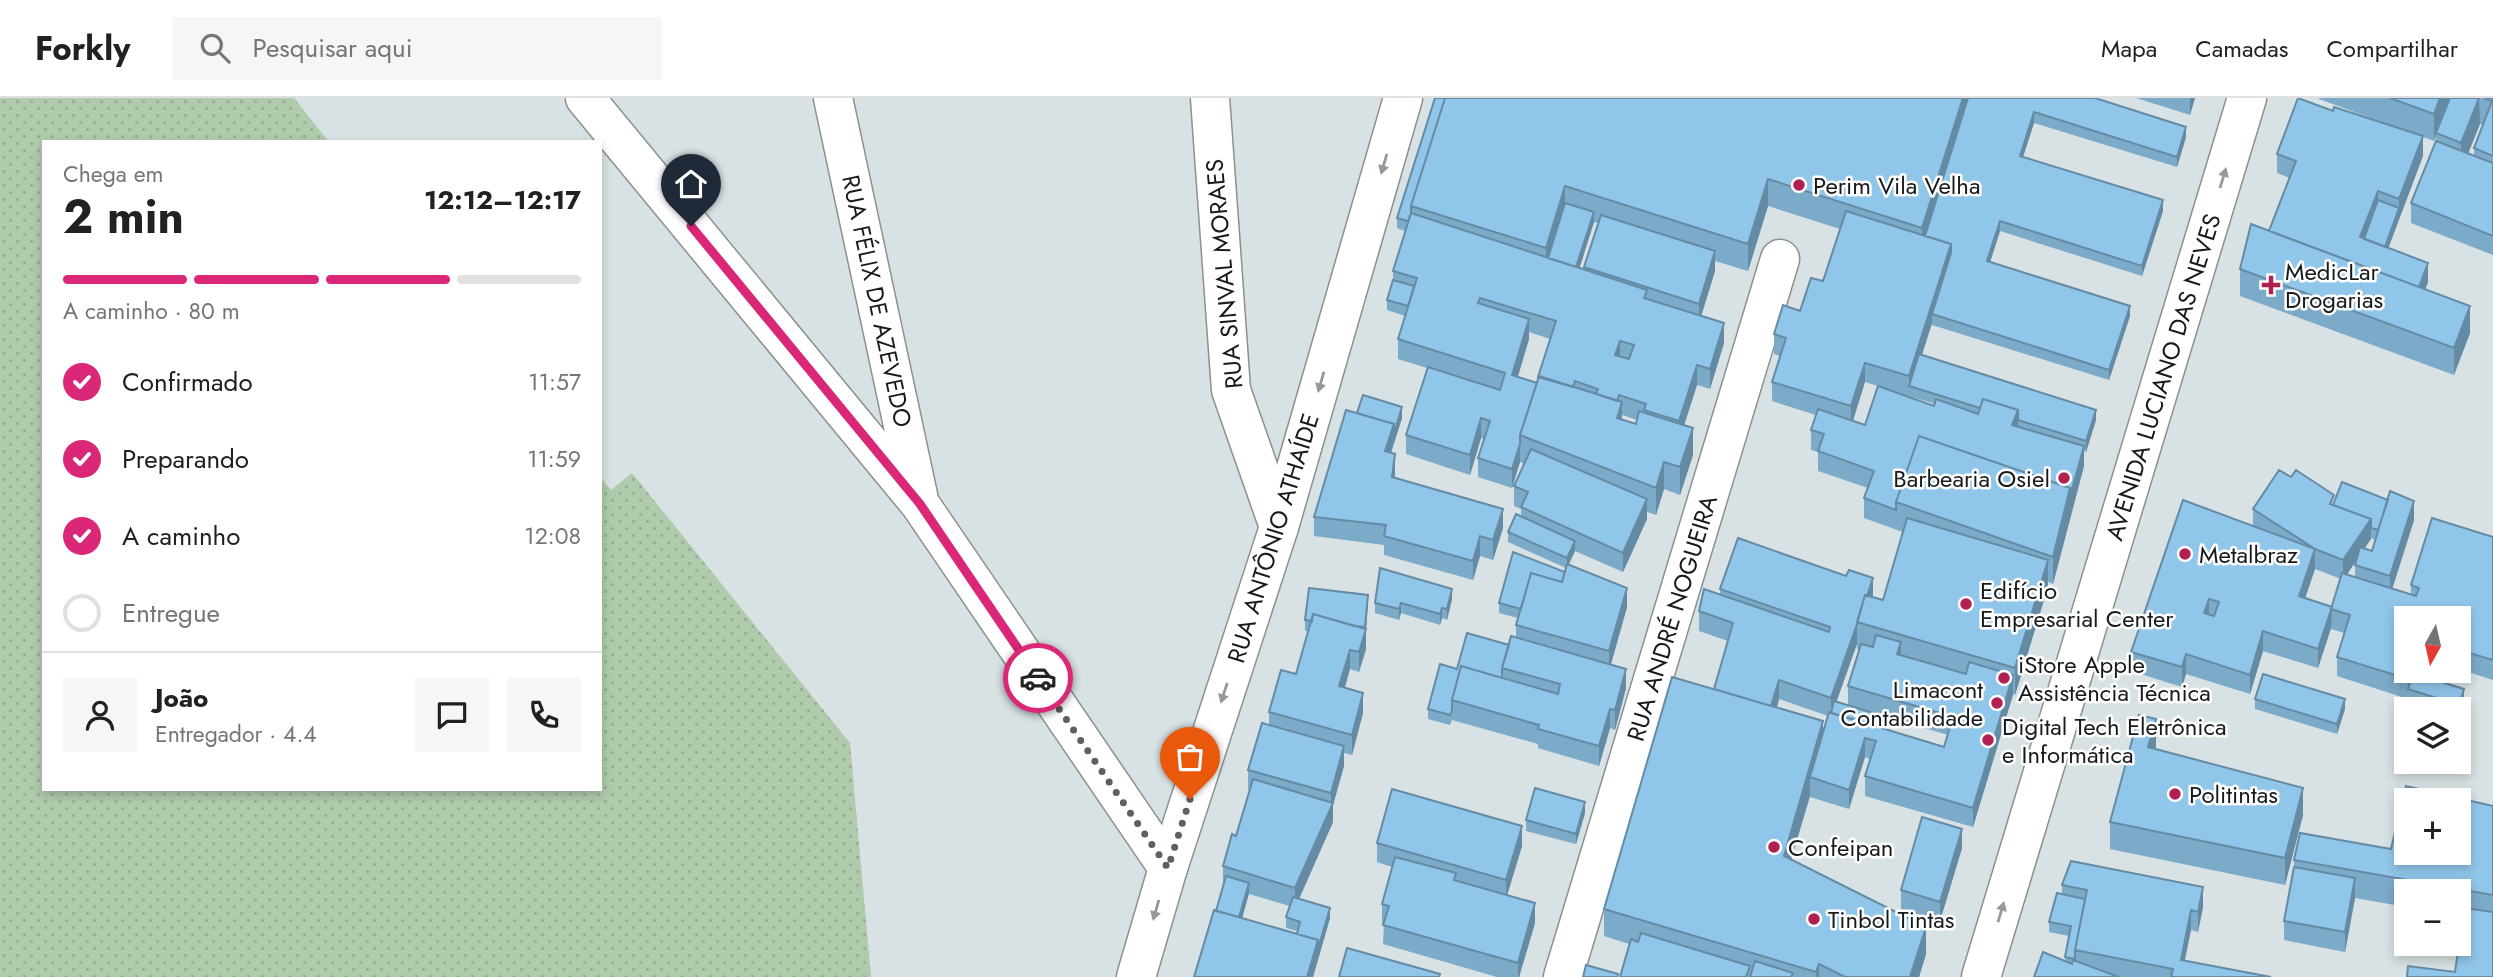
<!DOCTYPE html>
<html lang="pt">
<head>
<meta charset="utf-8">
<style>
  :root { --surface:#fff; --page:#f6f6f6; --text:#202124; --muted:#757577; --line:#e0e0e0; --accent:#db2777 }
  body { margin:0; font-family:Jost,sans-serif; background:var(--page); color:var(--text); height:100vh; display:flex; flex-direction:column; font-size:26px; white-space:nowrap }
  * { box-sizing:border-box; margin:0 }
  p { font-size:23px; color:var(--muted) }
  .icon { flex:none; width:38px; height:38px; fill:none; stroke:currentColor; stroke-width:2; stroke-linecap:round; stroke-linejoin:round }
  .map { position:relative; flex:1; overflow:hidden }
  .panel { position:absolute; left:42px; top:42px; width:560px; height:651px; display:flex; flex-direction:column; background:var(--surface); border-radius:0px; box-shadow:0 4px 10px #0003 }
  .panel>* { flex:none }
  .needle { width:46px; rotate:188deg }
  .buttons { position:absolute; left:2394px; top:508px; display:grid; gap:14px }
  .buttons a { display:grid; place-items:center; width:77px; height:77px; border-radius:0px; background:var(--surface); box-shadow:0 4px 10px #0003; font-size:35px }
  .pin { position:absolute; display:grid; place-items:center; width:60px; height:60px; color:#fff; margin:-72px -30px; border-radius:50% 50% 50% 0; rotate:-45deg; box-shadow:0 0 7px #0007 }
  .pin .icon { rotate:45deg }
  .courier { position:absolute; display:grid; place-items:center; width:70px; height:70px; margin:-35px; border:5px solid #db2777; border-radius:50%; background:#fff; color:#222; box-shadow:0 2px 9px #0007 }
  .overview em { font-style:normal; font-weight:700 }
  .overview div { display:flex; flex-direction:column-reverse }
  .overview { display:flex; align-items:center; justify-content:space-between; height:119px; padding:0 21px }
  h1 { font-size:46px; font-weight:700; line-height:52px }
  .bar { display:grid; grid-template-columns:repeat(4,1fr); gap:10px 7px; align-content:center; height:84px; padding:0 21px }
  .bar i { height:9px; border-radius:5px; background:var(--line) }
  .bar .current { background:var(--accent) }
  .bar p { grid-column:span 4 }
  .line { display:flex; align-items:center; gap:18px; padding:0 21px; border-top:2px solid var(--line) }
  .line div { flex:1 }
  .round { display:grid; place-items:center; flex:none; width:74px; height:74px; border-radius:0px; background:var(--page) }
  ol { padding:0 21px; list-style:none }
  li { display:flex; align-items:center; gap:21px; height:77px }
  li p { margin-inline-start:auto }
  li .icon { padding:7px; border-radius:50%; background:var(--accent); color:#fff; stroke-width:4 }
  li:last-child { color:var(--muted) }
  li i { width:38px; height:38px; border:4px solid var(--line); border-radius:50% }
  header { display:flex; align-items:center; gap:42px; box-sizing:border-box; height:98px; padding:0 35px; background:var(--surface); border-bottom:2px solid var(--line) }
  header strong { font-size:33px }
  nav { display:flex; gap:38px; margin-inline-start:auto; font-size:24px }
  .search { width:490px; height:63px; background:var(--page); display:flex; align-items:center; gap:18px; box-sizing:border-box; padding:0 24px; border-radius:0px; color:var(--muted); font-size:26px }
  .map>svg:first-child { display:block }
  .park { fill:url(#park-dots) }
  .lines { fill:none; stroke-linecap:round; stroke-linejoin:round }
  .street-casing { stroke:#899192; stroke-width:41 }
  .secondary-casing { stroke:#899192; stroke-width:41 }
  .street { stroke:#fff; stroke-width:38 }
  .secondary { stroke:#fff; stroke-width:38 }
  .wall { fill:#7caac9; fill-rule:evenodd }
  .shaded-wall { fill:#658ba4 }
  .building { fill:#90c6ea; stroke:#658ba4; stroke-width:2; fill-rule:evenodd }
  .oneway { fill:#979898 }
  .done { stroke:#5b6061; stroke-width:7; stroke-dasharray:0 12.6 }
  .route { stroke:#db2777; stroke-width:9 }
  .poi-dot { fill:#b02052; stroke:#fff; stroke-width:2.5 }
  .labels { text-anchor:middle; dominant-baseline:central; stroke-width:5; stroke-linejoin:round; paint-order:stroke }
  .poi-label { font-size:24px; fill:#171a1b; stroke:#fff; text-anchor:start }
  .street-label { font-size:24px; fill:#171a1b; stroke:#fff }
</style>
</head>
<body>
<header>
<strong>Forkly</strong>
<div class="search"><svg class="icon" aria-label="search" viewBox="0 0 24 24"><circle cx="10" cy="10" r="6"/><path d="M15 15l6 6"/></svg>Pesquisar aqui</div>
<nav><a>Mapa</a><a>Camadas</a><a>Compartilhar</a></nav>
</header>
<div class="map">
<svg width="2493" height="879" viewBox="0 0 2493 879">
  <defs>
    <pattern id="park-dots" width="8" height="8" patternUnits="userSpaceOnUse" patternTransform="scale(1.75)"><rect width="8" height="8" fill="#b0caac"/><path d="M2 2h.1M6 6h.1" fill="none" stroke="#97ad93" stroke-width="1.8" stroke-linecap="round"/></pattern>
  </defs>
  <rect width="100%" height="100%" fill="#d8e1e3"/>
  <path class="park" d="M 0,0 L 294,0 L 329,44 L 44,44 L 44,691 L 600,691 L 600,379 L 611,392 L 632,375 L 850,645 L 871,879 L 0,879 Z"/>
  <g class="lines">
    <g class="street-casing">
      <path id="street" d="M 585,0 L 920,406 L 1168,770
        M 833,0 L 919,402
        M 1210,0 L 1231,292 L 1279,429
        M 1563,879 L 1780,161"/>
    </g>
    <g class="secondary-casing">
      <path id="secondary" d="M 1136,879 L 1168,770 L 1279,429 L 1403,0
        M 1981,879 L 2247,0"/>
    </g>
    <use href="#street" class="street"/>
    <use href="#secondary" class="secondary"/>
  </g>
  <path class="wall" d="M 1435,0 L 2095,0 L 2186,39 L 2177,69 L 2034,25 L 2023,59 L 2163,113 L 2142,178 L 2000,133 L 1990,164 L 2130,218 L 2109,282 L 1932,227 L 1932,225 L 1922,257 L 2096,322 L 2086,354 L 2084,353 L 2084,368 L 2053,486 L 2048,484 L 2048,489 L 2015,597 L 2013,596 L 1973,729 L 1865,698 L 1865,678 L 1870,661 L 1865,659 L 1849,711 L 1810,699 L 1810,698 L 1791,762 L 1926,856 L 1919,879 L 1620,879 L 1629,846 L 1604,838 L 1604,811 L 1714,591 L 1728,543 L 1699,533 L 1699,513 L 1720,496 L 1720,491 L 1873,499 L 1883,502 L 1903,434 L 1864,420 L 1864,400 L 1868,390 L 1818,373 L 1818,354 L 1811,352 L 1811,332 L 1816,317 L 1772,303 L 1772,284 L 1780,258 L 1774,256 L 1774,236 L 1800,213 L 1823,183 L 1840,131 L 1768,108 L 1748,173 L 1715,163 L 1715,173 L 1701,218 L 1724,245 L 1710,291 L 1697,287 L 1684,327 L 1693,357 L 1680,397 L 1664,391 L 1656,417 L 1647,414 L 1647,421 L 1623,474 L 1575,453 L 1569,466 L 1627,509 L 1611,566 L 1626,590 L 1615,632 L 1610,630 L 1599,668 L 1538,650 L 1538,646 L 1452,622 L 1450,627 L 1428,621 L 1428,611 L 1457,571 L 1509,547 L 1516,540 L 1516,527 L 1518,520 L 1499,515 L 1499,505 L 1565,474 L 1566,470 L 1508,444 L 1508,434 L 1521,419 L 1521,411 L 1514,408 L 1514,388 L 1524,366 L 1520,364 L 1512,390 L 1478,379 L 1478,360 L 1484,341 L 1481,340 L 1470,377 L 1406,356 L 1406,337 L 1427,270 L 1398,261 L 1398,241 L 1405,218 L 1387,212 L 1387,202 L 1393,182 L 1393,173 L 1405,133 L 1397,130 L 1397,120 ZM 1594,124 L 1598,125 L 1584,171 L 1579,170 ZM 1529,234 L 1550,241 L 1537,285 L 1518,279 L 1529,241 ZM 1865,284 L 1878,288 L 1865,327 L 1853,323 ZM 1879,289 L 1909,298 L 1935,306 L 1934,308 ZM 1622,317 L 1637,322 L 1636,326 L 1622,321 ZM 1857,546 L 1857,551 L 1859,551 L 1848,588 L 1848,607 L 1836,604 ZM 1779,601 L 1828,618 L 1823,632 L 1777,610 ZM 1880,617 L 1948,637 L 1944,649 L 1879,629 Z
    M 2136,0 L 2195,0 L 2190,17 Z
    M 2319,0 L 2493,0 L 2493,157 L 2411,125 L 2411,105 L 2436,43 L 2436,39 L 2434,43 L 2423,39 L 2423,58 L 2388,150 L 2428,184 L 2425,191 L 2470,235 L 2454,277 L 2240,198 L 2240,171 L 2269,133 L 2290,80 L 2277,75 L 2277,56 L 2333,13 L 2406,33 L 2319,1 ZM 2480,26 L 2483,27 L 2474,50 L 2474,58 L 2468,55 Z
    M 1357,315 L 1402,320 L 1391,355 L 1395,376 L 1395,380 L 1503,430 L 1493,462 L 1480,458 L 1473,482 L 1384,457 L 1384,447 L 1314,438 L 1314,419 Z
    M 2334,407 L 2414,422 L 2392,491 L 2411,497 L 2411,487 L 2493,439 L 2493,582 L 2459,571 L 2459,520 L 2406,520 L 2417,572 L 2415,576 L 2464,601 L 2459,617 L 2459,611 L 2439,611 L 2337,578 L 2337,559 L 2344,535 L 2331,531 L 2331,530 L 2318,570 L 2263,553 L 2250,596 L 2186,576 L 2182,589 L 2131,573 L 2131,554 L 2253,428 L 2253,411 ZM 2371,440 L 2375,442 L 2372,453 L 2364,450 ZM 2356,462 L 2355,467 L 2355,479 L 2347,477 ZM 2315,471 L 2341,481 L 2332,509 L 2305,500 Z
    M 1452,501 L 1447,522 L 1442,520 L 1440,527 L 1401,515 L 1399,522 L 1375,515 L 1375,505 Z
    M 1368,508 L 1366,531 L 1366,551 L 1359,574 L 1350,571 L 1345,590 L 1363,615 L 1352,657 L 1344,655 L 1344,668 L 1333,707 L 1333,724 L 1299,801 L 1330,820 L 1313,879 L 1216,813 L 1223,786 L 1223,768 L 1236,738 L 1250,692 L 1248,691 L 1248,672 L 1269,627 L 1269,614 L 1296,576 L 1309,533 L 1305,533 L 1305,522 ZM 1249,796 L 1290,808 L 1286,819 L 1286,830 L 1297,833 L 1297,836 L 1242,820 Z
    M 2255,601 L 2345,611 L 2337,636 L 2255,611 Z
    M 2156,648 L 2155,651 L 2303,717 L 2285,787 L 2110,751 L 2110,724 Z
    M 2493,708 L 2493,879 L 2455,874 L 2463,819 L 2459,818 L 2459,793 L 2406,793 L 2406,809 L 2355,800 L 2345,854 L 2284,842 L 2284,823 L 2294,769 L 2294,762 L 2391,751 Z
    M 1585,715 L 1576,746 L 1526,733 L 1526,722 Z
    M 1377,745 L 1522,748 L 1507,797 L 1535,825 L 1519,879 L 1497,879 L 1383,846 L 1384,826 L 1382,825 L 1382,806 L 1392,769 L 1377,764 Z
    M 1962,750 L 1940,823 L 1901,812 L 1901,792 Z
    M 2062,787 L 2203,809 L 2198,834 L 2191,832 L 2185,862 L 2271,879 L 2034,879 L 2065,863 L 2069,838 L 2049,834 L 2049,824 L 2062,796 Z"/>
  <path class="shaded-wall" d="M 1963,0 L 1971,0 L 1922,146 L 1922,130 Z
    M 2190,0 L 2195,0 L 2190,17 Z
    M 2440,0 L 2450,0 L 2436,35 L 2434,43 L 2434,16 Z
    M 2479,0 L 2480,26 L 2461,73 L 2461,45 Z
    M 2034,14 L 2034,25 L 2020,68 L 2020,58 Z
    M 2186,29 L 2186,39 L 2177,69 L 2177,59 Z
    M 2423,38 L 2423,58 L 2382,167 L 2382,157 L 2399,110 L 2399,101 Z
    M 1768,81 L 1768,108 L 1748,173 L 1748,146 Z
    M 1565,88 L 1565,115 L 1546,167 L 1546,150 Z
    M 2378,93 L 2378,113 L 2364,150 L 2360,139 Z
    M 2163,102 L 2163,113 L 2142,178 L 2142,168 Z
    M 1594,114 L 1594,124 L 1574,188 L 1574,177 Z
    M 2000,123 L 2000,133 L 1987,174 L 1987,163 Z
    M 1951,146 L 1951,165 L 1932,216 L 1932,225 L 1912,288 L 1909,288 L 1909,278 Z
    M 1715,153 L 1715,173 L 1699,225 L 1699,206 Z
    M 2428,165 L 2428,184 L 2417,214 L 2417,195 Z
    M 2130,208 L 2130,218 L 2109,282 L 2109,272 Z
    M 2470,208 L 2470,235 L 2454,277 L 2454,250 Z
    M 1529,221 L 1529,241 L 1512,297 L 1512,277 Z
    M 1724,225 L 1724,245 L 1710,291 L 1710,271 Z
    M 1620,243 L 1620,262 L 1615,257 Z
    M 1865,265 L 1865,284 L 1851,328 L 1851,308 Z
    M 1697,267 L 1697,287 L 1679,343 L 1679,323 Z
    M 1619,297 L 1619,311 L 1622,304 L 1622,331 L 1617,347 L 1617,303 Z
    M 1402,309 L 1402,320 L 1385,373 L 1385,353 L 1394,326 Z
    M 2018,312 L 2018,332 L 2012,327 Z
    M 2096,312 L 2096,322 L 2086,354 L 2086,343 Z
    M 1481,320 L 1481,340 L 1470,377 L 1470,357 Z
    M 1693,330 L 1693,357 L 1680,397 L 1680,369 Z
    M 1520,346 L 1520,364 L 1512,390 L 1512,371 Z
    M 2084,348 L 2084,368 L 2053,486 L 2053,459 L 2070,390 Z
    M 1395,356 L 1395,376 L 1392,399 L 1392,379 Z
    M 1664,364 L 1664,391 L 1656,417 L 1656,390 Z
    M 1647,401 L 1647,421 L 1623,474 L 1623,455 Z
    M 2414,403 L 2414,422 L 2390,498 L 2390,478 Z
    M 1503,411 L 1503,430 L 1493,462 L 1493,442 Z
    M 2371,421 L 2371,441 L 2343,482 L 2343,462 Z
    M 1480,438 L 1480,458 L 1473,482 L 1473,463 Z
    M 1575,443 L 1575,453 L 1567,470 L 1567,460 Z
    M 2315,451 L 2315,471 L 2299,518 L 2299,498 Z
    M 2048,462 L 2048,489 L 2015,597 L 2015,570 Z
    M 1873,480 L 1873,500 L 1858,524 Z
    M 1627,490 L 1627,509 L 1609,573 L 1609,553 Z
    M 1452,491 L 1452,501 L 1447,522 L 1447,511 Z
    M 1368,497 L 1366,533 L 1366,531 L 1366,551 L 1359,574 L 1359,554 L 1365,535 Z
    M 2209,501 L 2209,520 L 2204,515 Z
    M 1401,505 L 1401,515 L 1399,522 L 1399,511 Z
    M 2332,509 L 2331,530 L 2318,570 L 2318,551 Z
    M 1442,510 L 1442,520 L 1440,527 L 1440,516 Z
    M 1857,526 L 1857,546 L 1831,619 L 1831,600 Z
    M 2263,533 L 2263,553 L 2250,596 L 2250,577 Z
    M 1901,544 L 1901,564 L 1897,556 Z
    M 1350,552 L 1350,571 L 1339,608 L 1339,588 Z
    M 2186,556 L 2186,576 L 2182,589 L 2182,569 Z
    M 1626,571 L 1626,590 L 1615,632 L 1615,612 Z
    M 2410,572 L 2417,572 L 2411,592 L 2408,591 L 2408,581 Z
    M 2013,577 L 2013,597 L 1973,729 L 1973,710 Z
    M 1779,582 L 1779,601 L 1769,635 L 1769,615 Z
    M 2464,591 L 2464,601 L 2459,617 L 2459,607 Z
    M 1363,595 L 1363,615 L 1352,657 L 1352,637 Z
    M 2345,601 L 2345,611 L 2337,636 L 2337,626 Z
    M 1610,611 L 1610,630 L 1599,668 L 1599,648 Z
    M 2156,621 L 2156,648 L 2148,676 L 2148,649 Z
    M 1823,623 L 1823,650 L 1810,679 L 1810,698 L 1784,785 L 1784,758 Z
    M 1865,640 L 1865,659 L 1849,711 L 1849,692 Z
    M 1344,648 L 1344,668 L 1333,707 L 1333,724 L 1295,810 L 1295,790 L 1331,710 L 1331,695 Z
    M 2303,690 L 2303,717 L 2285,787 L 2285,760 Z
    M 1585,704 L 1585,715 L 1576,746 L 1576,736 Z
    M 1522,728 L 1522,748 L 1506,801 L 1506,782 Z
    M 1962,731 L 1962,750 L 1940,823 L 1940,804 Z
    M 2355,780 L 2355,800 L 2345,854 L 2345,834 Z
    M 1249,785 L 1249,795 L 1237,839 L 1237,828 Z
    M 2203,789 L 2203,809 L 2198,834 L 2198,814 Z
    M 1535,805 L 1535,825 L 1519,879 L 1518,879 L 1518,865 Z
    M 1330,810 L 1330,820 L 1313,879 L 1307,879 L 1318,842 Z
    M 2191,812 L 2191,832 L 2181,879 L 2181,862 Z
    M 1926,829 L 1926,856 L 1919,879 L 1910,879 Z
    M 1819,866 L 1819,879 L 1816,879 L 1816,874 Z"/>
  <path class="building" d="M 1435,0 L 1445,0 L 1411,108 L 1411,115 L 1408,123 L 1397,120 Z
    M 1445,0 L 1963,0 L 1922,130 L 1768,81 L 1748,146 L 1565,88 L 1546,150 L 1411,108 Z
    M 1968,0 L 2095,0 L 2186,29 L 2177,59 L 2034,14 L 2020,58 L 2163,102 L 2142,168 L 2000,123 L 1987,163 L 2130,208 L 2109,272 L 1932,216 L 1951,155 L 1951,146 L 1925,138 Z
    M 2298,0 L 2333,13 L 2334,9 L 2423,38 L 2399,101 L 2378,93 L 2360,139 L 2428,165 L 2419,189 L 2269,133 L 2296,63 L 2277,56 Z
    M 2390,0 L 2440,0 L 2434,16 Z
    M 2450,0 L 2479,0 L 2461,45 L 2436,35 Z
    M 2484,0 L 2493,0 L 2493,58 L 2474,50 L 2492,3 Z
    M 2436,43 L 2493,65 L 2493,138 L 2411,105 Z
    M 2378,102 L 2399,110 L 2385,149 L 2364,141 Z
    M 1565,105 L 1594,114 L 1576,169 L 1548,160 Z
    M 1846,113 L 1951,146 L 1909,278 L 1865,265 L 1851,308 L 1772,284 L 1786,240 L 1774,236 L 1783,207 L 1800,213 L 1811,180 L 1823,183 Z
    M 1411,115 L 1647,192 L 1644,200 L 1724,225 L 1710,271 L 1697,267 L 1679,323 L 1644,312 L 1646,306 L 1619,297 L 1617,303 L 1596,296 L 1598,291 L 1575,283 L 1573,289 L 1538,279 L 1556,223 L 1480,200 L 1478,205 L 1529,221 L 1512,277 L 1537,285 L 1520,337 L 1520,346 L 1512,371 L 1478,360 L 1490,323 L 1481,320 L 1470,357 L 1406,337 L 1428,269 L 1500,292 L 1505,275 L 1398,241 L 1417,180 L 1393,173 ZM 1620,243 L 1634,247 L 1629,261 L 1615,257 Z
    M 1601,117 L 1715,153 L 1699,206 L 1584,169 Z
    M 2251,126 L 2470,208 L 2454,250 L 2240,171 Z
    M 1393,182 L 1414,188 L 1408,208 L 1387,202 Z
    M 1919,256 L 2096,312 L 2086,343 L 2018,322 L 2018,312 L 1983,301 L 1980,310 L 1909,288 Z
    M 1539,278 L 1622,304 L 1617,320 L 1636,326 L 1639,313 L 1693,330 L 1680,369 L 1664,364 L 1656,390 L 1520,337 Z
    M 1878,288 L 1934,308 L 1936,301 L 1978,316 L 1983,301 L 2018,312 L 2012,327 L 2084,348 L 2070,398 L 2070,390 L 1919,338 L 1896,404 L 1896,412 L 1864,400 L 1874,373 L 1818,353 L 1824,336 L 1811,332 L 1818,311 L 1865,327 Z
    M 1363,297 L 1402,309 L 1394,335 L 1394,326 L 1357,315 Z
    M 1346,312 L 1394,326 L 1385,353 L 1395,356 L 1392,379 L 1503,411 L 1493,442 L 1480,438 L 1473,463 L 1384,438 L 1386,427 L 1314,419 Z
    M 1919,338 L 2070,390 L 2053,459 L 1896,404 Z
    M 1531,351 L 1647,401 L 1623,455 L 1521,409 L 1528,394 L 1514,388 Z
    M 2279,372 L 2291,379 L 2296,372 L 2334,397 L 2330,406 L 2371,421 L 2343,462 L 2315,451 L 2253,411 Z
    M 2342,384 L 2388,402 L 2378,432 L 2371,430 L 2371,421 L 2333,407 Z
    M 2390,393 L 2414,403 L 2390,478 L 2355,467 L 2360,449 L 2372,453 Z
    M 2183,402 L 2315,451 L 2299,498 L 2332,509 L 2318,551 L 2263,533 L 2250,577 L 2186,556 L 2182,569 L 2131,554 ZM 2209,501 L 2219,504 L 2214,518 L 2204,515 Z
    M 1516,416 L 1575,443 L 1567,460 L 1508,434 Z
    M 1907,420 L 2048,462 L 2015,570 L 1857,524 L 1865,497 L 1883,502 Z
    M 2432,420 L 2493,439 L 2493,562 L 2459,552 L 2459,520 L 2406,520 L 2406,572 L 2410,572 L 2408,581 L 2337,559 L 2350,517 L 2331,511 L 2342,475 L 2416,498 L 2419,490 L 2411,487 Z
    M 1738,440 L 1846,478 L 1849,472 L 1873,480 L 1867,498 L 1865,497 L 1857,526 L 1831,600 L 1779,582 L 1771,608 L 1714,591 L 1733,525 L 1699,513 L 1704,491 L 1829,534 L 1830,529 L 1720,491 Z
    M 1513,454 L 1565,474 L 1562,484 L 1531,475 L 1521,511 L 1499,505 Z
    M 1567,466 L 1627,490 L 1609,553 L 1516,527 L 1531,475 L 1562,484 Z
    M 1380,470 L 1452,491 L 1447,511 L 1442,510 L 1440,516 L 1401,505 L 1399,511 L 1375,505 Z
    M 1309,490 L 1368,497 L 1365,529 L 1354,528 L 1313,516 L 1312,523 L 1305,522 Z
    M 1313,516 L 1366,531 L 1359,554 L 1350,552 L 1339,588 L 1363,595 L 1352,637 L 1269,614 L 1281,572 L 1296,576 Z
    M 1467,535 L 1509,547 L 1502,570 L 1502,580 L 1461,568 L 1452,602 L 1452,612 L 1450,617 L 1428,611 L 1440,566 L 1457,571 Z
    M 1876,537 L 1901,544 L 1897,556 L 1966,576 L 1969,564 L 2013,577 L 1973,710 L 1865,678 L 1876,643 L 1865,640 L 1849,692 L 1810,679 L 1829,614 L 1944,649 L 1953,619 L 1848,588 L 1861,546 L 1873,549 Z
    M 1511,538 L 1626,571 L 1615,612 L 1610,611 L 1599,648 L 1538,631 L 1539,627 L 1452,602 L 1461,568 L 1558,596 L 1560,586 L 1502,570 Z
    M 2413,575 L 2464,591 L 2459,607 L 2408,591 Z
    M 2263,576 L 2345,601 L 2337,626 L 2255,601 Z
    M 1672,579 L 1823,623 L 1784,758 L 1926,829 L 1910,879 L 1845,879 L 1819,866 L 1816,874 L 1604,811 Z
    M 1834,603 L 1880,617 L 1876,628 L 1831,615 Z
    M 2139,617 L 2156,621 L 2148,649 L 2303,690 L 2285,760 L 2110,724 Z
    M 1262,625 L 1344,648 L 1331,695 L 1248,672 Z
    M 1253,681 L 1333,705 L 1295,790 L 1223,768 L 1232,736 L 1236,738 Z
    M 2406,688 L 2493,708 L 2493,797 L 2294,762 L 2300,735 L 2391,751 ZM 2406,702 L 2459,702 L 2459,754 L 2406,754 Z
    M 1535,690 L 1585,704 L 1576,736 L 1526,722 Z
    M 1392,691 L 1522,728 L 1506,782 L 1377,745 Z
    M 1922,719 L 1962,731 L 1940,804 L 1901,792 Z
    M 1395,759 L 1456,775 L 1454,782 L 1535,805 L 1518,865 L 1383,827 L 1389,808 L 1382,806 Z
    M 2071,763 L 2203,789 L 2198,814 L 2191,812 L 2181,862 L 2271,879 L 2171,879 L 2173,871 L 2075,852 L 2087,792 L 2062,787 Z
    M 2294,769 L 2355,780 L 2345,834 L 2284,823 Z
    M 1226,778 L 1249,785 L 1239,819 L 1216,813 Z
    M 2057,795 L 2085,801 L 2075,852 L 2075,861 L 2065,859 L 2071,828 L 2049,824 Z
    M 1293,799 L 1330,810 L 1318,851 L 1318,842 L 1297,836 L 1300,824 L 1286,819 Z
    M 2464,810 L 2493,814 L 2493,879 L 2407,879 L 2408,868 L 2455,874 Z
    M 1214,812 L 1318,842 L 1307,879 L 1194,879 Z
    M 1641,835 L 1750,868 L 1746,879 L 1620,879 L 1631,841 L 1638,844 Z
    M 1347,850 L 1440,876 L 1439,879 L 1339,879 Z
    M 2043,854 L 2072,866 L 2073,862 L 2119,879 L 2034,879 Z
    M 1755,863 L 1793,875 L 1791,879 L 1750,879 Z
    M 1586,867 L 1618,876 L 1617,879 L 1583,879 Z"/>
  <defs><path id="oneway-solid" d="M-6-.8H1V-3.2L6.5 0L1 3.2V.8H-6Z" transform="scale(1.75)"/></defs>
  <g class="oneway">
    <use href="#oneway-solid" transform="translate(1384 66) rotate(106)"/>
    <use href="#oneway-solid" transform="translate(2223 80) rotate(-73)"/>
    <use href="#oneway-solid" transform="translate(1321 284) rotate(106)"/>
    <use href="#oneway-solid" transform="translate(1224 595) rotate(108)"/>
    <use href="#oneway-solid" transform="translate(1156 812) rotate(106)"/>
    <use href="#oneway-solid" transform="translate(2001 814) rotate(-73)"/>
  </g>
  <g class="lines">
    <path class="done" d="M 1038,580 L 1168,770 L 1190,701"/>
    <path class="route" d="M 691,128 L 920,406 L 1038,580"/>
  </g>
  <g class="poi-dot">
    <circle cx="1799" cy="87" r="7"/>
    <path d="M2267.5 176.5h7v7h7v7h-7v7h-7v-7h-7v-7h7z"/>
    <circle cx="2064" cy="380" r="7"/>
    <circle cx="2185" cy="456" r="7"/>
    <circle cx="1966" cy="506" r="7"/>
    <circle cx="2004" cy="580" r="7"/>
    <circle cx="1997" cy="605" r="7"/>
    <circle cx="1988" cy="642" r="7"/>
    <circle cx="2175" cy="696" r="7"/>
    <circle cx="1774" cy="749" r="7"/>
    <circle cx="1814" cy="821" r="7"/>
  </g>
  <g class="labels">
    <g class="poi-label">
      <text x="1813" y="87">Perim Vila Velha</text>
      <text x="2285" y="173">MedicLar<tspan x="2285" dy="28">Drogarias</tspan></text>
      <text x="2050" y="380" text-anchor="end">Barbearia Osiel</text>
      <text x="2199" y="456">Metalbraz</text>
      <text x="1980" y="492">Edifício<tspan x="1980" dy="28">Empresarial Center</tspan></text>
      <text x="2018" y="566">iStore Apple<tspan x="2018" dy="28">Assistência Técnica</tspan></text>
      <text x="1983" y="591" text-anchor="end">Limacont<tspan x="1983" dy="28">Contabilidade</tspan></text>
      <text x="2002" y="628">Digital Tech Eletrônica<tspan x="2002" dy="28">e Informática</tspan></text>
      <text x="2189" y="696">Politintas</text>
      <text x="1788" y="749">Confeipan</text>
      <text x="1828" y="821">Tinbol Tintas</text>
    </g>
    <g class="street-label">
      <text transform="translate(1224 176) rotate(-95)">RUA SINVAL MORAES</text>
      <text transform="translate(877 203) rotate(78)">RUA FÉLIX DE AZEVEDO</text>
      <text transform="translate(2163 279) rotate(-73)">AVENIDA LUCIANO DAS NEVES</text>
      <text transform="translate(1273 440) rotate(-73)">RUA ANTÔNIO ATHAÍDE</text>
      <text transform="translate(1672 520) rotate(-73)">RUA ANDRÉ NOGUEIRA</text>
    </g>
  </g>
</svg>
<div class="buttons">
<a><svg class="needle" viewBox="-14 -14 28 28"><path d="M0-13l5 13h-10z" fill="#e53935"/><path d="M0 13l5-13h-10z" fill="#757577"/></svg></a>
<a><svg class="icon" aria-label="layers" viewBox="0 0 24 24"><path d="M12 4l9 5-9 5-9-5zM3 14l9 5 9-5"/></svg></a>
<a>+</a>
<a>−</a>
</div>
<div class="pin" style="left:1190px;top:701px;background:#ea580c"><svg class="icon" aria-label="bag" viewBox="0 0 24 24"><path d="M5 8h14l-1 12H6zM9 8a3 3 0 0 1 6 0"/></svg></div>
<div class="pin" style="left:691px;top:128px;background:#1f2937"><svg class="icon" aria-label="home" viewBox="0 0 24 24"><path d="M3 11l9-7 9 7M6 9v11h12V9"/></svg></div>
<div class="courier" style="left:1038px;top:580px"><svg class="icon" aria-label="car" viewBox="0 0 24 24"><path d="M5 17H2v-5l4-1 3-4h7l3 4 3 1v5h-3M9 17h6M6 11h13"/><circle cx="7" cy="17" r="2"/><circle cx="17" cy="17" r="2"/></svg></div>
<section class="panel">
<div class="overview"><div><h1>2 min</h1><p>Chega em</p></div><em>12:12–12:17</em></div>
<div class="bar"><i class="current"></i><i class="current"></i><i class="current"></i><i></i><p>A caminho · 80 m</p></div>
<ol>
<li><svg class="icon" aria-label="check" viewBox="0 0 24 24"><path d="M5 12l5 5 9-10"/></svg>Confirmado<p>11:57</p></li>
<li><svg class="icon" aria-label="check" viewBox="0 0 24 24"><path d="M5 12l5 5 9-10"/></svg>Preparando<p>11:59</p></li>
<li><svg class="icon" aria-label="check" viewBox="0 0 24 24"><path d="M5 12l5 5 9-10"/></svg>A caminho<p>12:08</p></li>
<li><i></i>Entregue</li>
</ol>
<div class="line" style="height:126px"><a class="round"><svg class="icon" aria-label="person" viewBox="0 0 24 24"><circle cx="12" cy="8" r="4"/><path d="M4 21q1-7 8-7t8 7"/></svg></a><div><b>João</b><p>Entregador · 4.4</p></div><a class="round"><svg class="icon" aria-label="chat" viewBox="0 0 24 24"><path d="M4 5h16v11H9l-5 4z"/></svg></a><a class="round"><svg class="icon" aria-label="phone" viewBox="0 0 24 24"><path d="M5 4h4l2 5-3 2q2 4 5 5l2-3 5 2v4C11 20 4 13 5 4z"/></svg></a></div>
</section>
</div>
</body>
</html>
